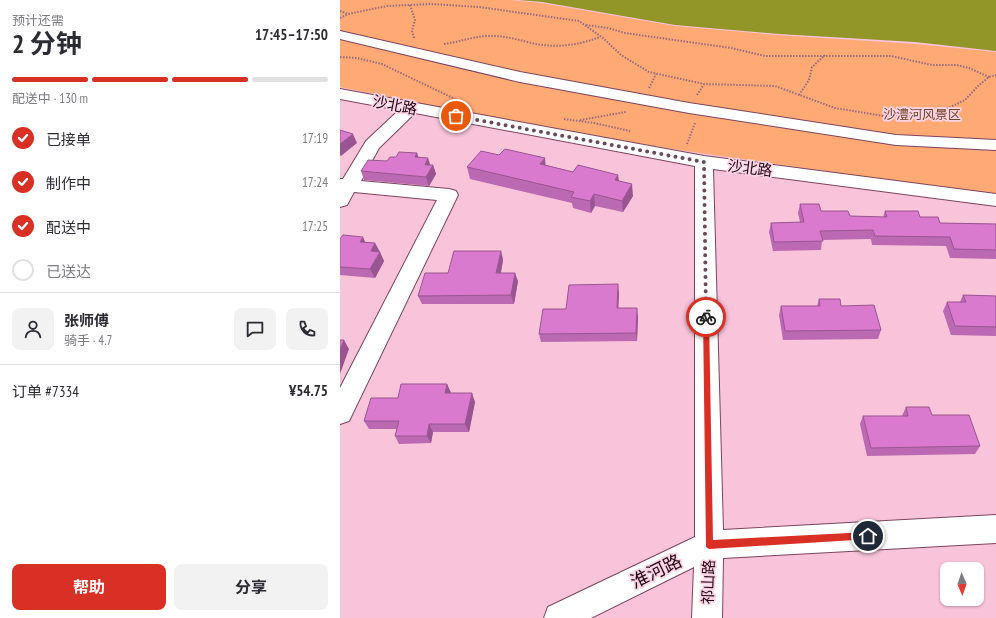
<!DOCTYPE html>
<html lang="zh">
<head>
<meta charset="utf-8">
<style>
  :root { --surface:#fff; --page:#f2f2f3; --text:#2b2b33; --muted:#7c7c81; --line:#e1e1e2; --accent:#d93025 }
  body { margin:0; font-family:"PT Sans Narrow","Noto Sans SC",sans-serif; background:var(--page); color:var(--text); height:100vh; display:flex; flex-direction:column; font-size:15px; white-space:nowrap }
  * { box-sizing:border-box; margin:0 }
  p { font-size:13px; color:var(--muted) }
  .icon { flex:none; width:22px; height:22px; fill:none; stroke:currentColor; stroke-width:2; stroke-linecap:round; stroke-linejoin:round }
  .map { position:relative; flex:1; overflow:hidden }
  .sheet { display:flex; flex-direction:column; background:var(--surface); width:340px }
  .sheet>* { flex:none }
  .needle { width:26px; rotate:178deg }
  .controls { position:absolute; left:600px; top:562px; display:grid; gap:8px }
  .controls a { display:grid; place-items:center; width:44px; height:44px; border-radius:8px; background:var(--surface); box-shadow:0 1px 3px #0004; font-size:20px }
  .pin { position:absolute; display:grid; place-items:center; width:34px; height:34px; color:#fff; margin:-17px; border:2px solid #fff; border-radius:50%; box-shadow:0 1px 4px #0007 }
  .courier { position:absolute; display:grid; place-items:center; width:40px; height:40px; margin:-20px; border:3px solid #d93025; border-radius:50%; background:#fff; color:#222; box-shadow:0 1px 5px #0007 }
  .summary em { font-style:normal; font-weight:700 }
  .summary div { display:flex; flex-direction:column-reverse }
  .summary { display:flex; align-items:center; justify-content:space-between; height:68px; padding:0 12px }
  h1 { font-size:26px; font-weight:700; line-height:30px }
  .bar { display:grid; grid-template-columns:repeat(4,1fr); gap:6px 4px; align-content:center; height:48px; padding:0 12px }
  .bar i { height:5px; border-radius:3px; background:var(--line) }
  .bar .current { background:var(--accent) }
  .bar p { grid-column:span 4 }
  .line { display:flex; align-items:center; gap:10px; padding:0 12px; border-top:1px solid var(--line) }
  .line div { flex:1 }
  .round { display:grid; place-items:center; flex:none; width:42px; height:42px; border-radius:8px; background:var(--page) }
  ol { padding:0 12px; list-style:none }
  li { display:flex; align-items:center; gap:12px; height:44px }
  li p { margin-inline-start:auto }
  li .icon { padding:4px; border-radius:50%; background:var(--accent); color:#fff; stroke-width:4 }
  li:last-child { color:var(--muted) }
  li i { width:22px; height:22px; border:2px solid var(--line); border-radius:50% }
  .button { display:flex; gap:8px; margin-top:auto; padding:8px 12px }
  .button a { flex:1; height:46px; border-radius:8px; background:var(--accent); color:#fff; font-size:16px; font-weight:700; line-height:46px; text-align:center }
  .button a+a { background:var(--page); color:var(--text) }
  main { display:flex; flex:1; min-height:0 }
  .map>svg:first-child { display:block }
  .green { fill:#ffa975 }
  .water { fill:#929629 }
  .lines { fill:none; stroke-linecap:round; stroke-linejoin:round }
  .minor-casing { stroke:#7d445e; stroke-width:2 }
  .path { stroke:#966e80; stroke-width:2; stroke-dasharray:1.5 1.5; stroke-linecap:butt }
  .minor { fill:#fff; fill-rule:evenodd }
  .wall { fill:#bb69b2 }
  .shaded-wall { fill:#995591 }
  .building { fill:#da7acf; stroke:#995591 }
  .route { fill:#d93025 }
  .done { stroke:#6b4959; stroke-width:4; stroke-dasharray:0 7.2 }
  .labels { text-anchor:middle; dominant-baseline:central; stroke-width:3.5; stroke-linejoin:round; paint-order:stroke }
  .far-park-label { font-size:13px; fill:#704226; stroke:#fed4e5 }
  .street-label { font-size:15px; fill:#1e0813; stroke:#fed4e5 }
  .near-street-label { font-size:18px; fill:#1e0813; stroke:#fed4e5 }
</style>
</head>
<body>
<main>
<section class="sheet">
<div class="summary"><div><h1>2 分钟</h1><p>预计还需</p></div><em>17:45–17:50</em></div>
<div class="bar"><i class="current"></i><i class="current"></i><i class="current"></i><i></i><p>配送中 · 130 m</p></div>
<ol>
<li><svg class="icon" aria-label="check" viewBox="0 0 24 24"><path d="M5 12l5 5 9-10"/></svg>已接单<p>17:19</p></li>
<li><svg class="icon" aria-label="check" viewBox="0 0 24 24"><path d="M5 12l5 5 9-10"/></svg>制作中<p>17:24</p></li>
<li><svg class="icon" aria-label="check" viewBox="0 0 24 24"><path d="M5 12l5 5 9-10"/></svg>配送中<p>17:25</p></li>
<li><i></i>已送达</li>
</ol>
<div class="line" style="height:72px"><a class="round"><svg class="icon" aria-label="person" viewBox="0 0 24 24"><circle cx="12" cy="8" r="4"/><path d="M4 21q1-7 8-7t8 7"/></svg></a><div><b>张师傅</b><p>骑手 · 4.7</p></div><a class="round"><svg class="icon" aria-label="chat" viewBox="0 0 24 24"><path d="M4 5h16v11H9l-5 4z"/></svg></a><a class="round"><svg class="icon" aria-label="phone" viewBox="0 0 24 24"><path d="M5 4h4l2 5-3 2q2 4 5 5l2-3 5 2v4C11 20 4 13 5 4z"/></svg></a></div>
<div class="line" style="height:52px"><div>订单 #7334</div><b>¥54.75</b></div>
<div class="button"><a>帮助</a><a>分享</a></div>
</section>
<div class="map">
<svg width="656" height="618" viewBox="0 0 656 618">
  <rect width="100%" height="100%" fill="#f9c3da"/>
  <path class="green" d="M 0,0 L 171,0 L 201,3 L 335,26 L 437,35 L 576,44 L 656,52 L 656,194 L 643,194 L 332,149 L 168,121 L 0,87 Z"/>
  <path class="water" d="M 179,0 L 656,0 L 656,51 L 575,42 L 439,34 L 335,25 L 202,2 Z"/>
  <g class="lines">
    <g class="minor-casing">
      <path id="minor" d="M 0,31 L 180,72 L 349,103 L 556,135 L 656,140 L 656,150 L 556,145 L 349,113 L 180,82 L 0,39 Z
        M 0,89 L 364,156 L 656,194 L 656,206 L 373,169 L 383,530 L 656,515 L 656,543 L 383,558 L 382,618 L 352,618 L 354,567 L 251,618 L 204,618 L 208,607 L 355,537 L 355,166 L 75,113 L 39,148 L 21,181 L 109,189 L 116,191 L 118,195 L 9,421 L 0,424 L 0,388 L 97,200 L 14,192 L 7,205 L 0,207 L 0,179 L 3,179 L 26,141 L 59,110 L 0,99 Z"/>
    </g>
    <path class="path" d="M 70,5 L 75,20 L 72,31 L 74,38
      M 0,11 L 8,14 L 47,6 L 91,4 L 139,7 L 239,21 L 263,38 L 281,55 L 309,72 L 364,84 L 435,86 L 495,108 L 549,117 L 575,116 L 600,112 L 625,100 L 639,85 L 649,77 L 656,75
      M 0,18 L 8,14
      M 246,25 L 268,28 L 285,33 L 391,48 L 425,56 L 551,56 L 592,65 L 617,65 L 629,68 L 649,77
      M 104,44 C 121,42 136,35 153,36 C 168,36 182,41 196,44 C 218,48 239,45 260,37
      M 0,57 L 17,58 L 42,64 L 115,99
      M 309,88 L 316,74
      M 357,95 L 364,84
      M 459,95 L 469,80 L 472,67 L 485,55
      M 224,119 L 254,123 L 290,131
      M 240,120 L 286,112
      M 347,144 L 355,123"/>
    <use href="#minor" class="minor"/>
  </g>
  <path class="wall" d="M 77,153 L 78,158 L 90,165 L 93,165 L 96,174 L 89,186 L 24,180 L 21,171 L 47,161 L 56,157 Z
    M 159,155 L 206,165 L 233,172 L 278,175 L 279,181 L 293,196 L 283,212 L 255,206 L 251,213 L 233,208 L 232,203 L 130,179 L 127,167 Z
    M 460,204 L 481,211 L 510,216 L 543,217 L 545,211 L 580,217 L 600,223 L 656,224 L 656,259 L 610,258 L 606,246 L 532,245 L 531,239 L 482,240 L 481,250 L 433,251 L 429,232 L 431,223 L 460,222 L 458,213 Z
    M 0,239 L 35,243 L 44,261 L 35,278 L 0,275 Z
    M 161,251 L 163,260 L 161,273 L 178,281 L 174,304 L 82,304 L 78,296 Z
    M 279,293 L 278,308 L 298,317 L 297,341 L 201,342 L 199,334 L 226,309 Z
    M 623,295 L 656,296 L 656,336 L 611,335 L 603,311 L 607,302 L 620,302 Z
    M 479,299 L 501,306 L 541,330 L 538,339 L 443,340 L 439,315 L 441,306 L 477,306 Z
    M 107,384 L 111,393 L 135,402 L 129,432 L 93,432 L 91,443 L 59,444 L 55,436 L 57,429 L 29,429 L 24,421 L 58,398 Z
    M 566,407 L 592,415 L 640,446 L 635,454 L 527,456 L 520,424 L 523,416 L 562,416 Z"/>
  <path class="shaded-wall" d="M 13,134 L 17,143 L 1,156 L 0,155 L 0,144 Z
    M 77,153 L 80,162 L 75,157 Z
    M 88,158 L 91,167 L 85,165 Z
    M 205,158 L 206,170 L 200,164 Z
    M 93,165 L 96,174 L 89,186 L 86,177 Z
    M 278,175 L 279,186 L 275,180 Z
    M 292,184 L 293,196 L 283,212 L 282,201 Z
    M 254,194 L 255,206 L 251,213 L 250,201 Z
    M 23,237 L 27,246 L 20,242 Z
    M 35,243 L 40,252 L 31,251 Z
    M 161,251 L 163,260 L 159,282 L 156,273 Z
    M 40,252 L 44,261 L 35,278 L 30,269 Z
    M 175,273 L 178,281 L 174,304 L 171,295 Z
    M 278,284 L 279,293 L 278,317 L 277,308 Z
    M 297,308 L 298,317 L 297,341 L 296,333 Z
    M 4,340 L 9,349 L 0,374 L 0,350 Z
    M 107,384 L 111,393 L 109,401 L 105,393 Z
    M 132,393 L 135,402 L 129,432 L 125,424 Z
    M 89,424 L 93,432 L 91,443 L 87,436 Z"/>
  <path class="building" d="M 0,130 L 13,134 L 0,144 Z
    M 165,149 L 205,158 L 200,164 L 233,172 L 238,165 L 278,175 L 275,180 L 292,184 L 282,201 L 254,194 L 250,201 L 231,197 L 234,192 L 127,167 L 141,151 L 159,155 Z
    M 59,152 L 77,153 L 75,157 L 88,158 L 85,165 L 93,165 L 86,177 L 21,171 L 28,160 L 47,161 L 50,157 L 56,157 Z
    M 460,204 L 479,204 L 481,211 L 508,211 L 510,216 L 547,217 L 545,211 L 578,211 L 580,217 L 598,217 L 600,223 L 656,224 L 656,250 L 614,249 L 610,237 L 535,236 L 533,230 L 480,231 L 483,241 L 434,242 L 431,223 L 464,222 Z
    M 3,235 L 23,237 L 20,242 L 35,243 L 31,251 L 40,252 L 30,269 L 0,267 L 0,239 Z
    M 114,251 L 161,251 L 156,273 L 175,273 L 171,295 L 78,296 L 85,273 L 108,273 Z
    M 278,284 L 277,308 L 297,308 L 296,333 L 199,334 L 203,309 L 226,309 L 229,285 Z
    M 623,295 L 656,296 L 656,327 L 615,326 L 607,302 L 626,302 Z
    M 479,299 L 500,299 L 501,306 L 534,305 L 541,330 L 445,331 L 441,306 L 480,306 Z
    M 0,340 L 4,340 L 0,350 Z
    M 61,384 L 107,384 L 105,393 L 132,393 L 125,424 L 89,424 L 87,436 L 55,436 L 59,421 L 24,421 L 31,398 L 58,398 Z
    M 566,407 L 589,407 L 592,415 L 629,415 L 640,446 L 531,448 L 523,416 L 568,416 Z"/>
  <path class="route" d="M 366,314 L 369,317 L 373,540 L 528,532 L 531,533 L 533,536 L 531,539 L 369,549 L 366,547 L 363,317 Z"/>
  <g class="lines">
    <path class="done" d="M 116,116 L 364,162 L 366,317"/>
  </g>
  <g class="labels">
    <g class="far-park-label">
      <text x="582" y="114">沙澧河风景区</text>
    </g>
    <g class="street-label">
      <text transform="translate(55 105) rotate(11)">沙北路</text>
      <text transform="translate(410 168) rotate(7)">沙北路</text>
      <text transform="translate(368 582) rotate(-88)">祁山路</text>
    </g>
    <g class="near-street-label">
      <text transform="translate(316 571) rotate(-26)">淮河路</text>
    </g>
  </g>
</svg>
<div class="controls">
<a><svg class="needle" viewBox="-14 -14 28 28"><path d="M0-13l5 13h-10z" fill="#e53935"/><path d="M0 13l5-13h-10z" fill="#7c7c81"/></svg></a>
</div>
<div class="pin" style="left:116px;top:116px;background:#ea580c"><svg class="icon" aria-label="bag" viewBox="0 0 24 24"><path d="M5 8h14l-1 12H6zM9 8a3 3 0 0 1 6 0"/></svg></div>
<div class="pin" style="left:528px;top:536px;background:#1f2937"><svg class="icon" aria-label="home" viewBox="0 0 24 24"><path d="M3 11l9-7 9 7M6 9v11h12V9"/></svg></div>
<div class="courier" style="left:366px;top:317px"><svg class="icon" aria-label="bike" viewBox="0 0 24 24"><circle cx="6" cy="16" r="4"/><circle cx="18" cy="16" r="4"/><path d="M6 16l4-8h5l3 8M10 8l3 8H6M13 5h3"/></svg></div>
</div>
</main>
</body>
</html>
